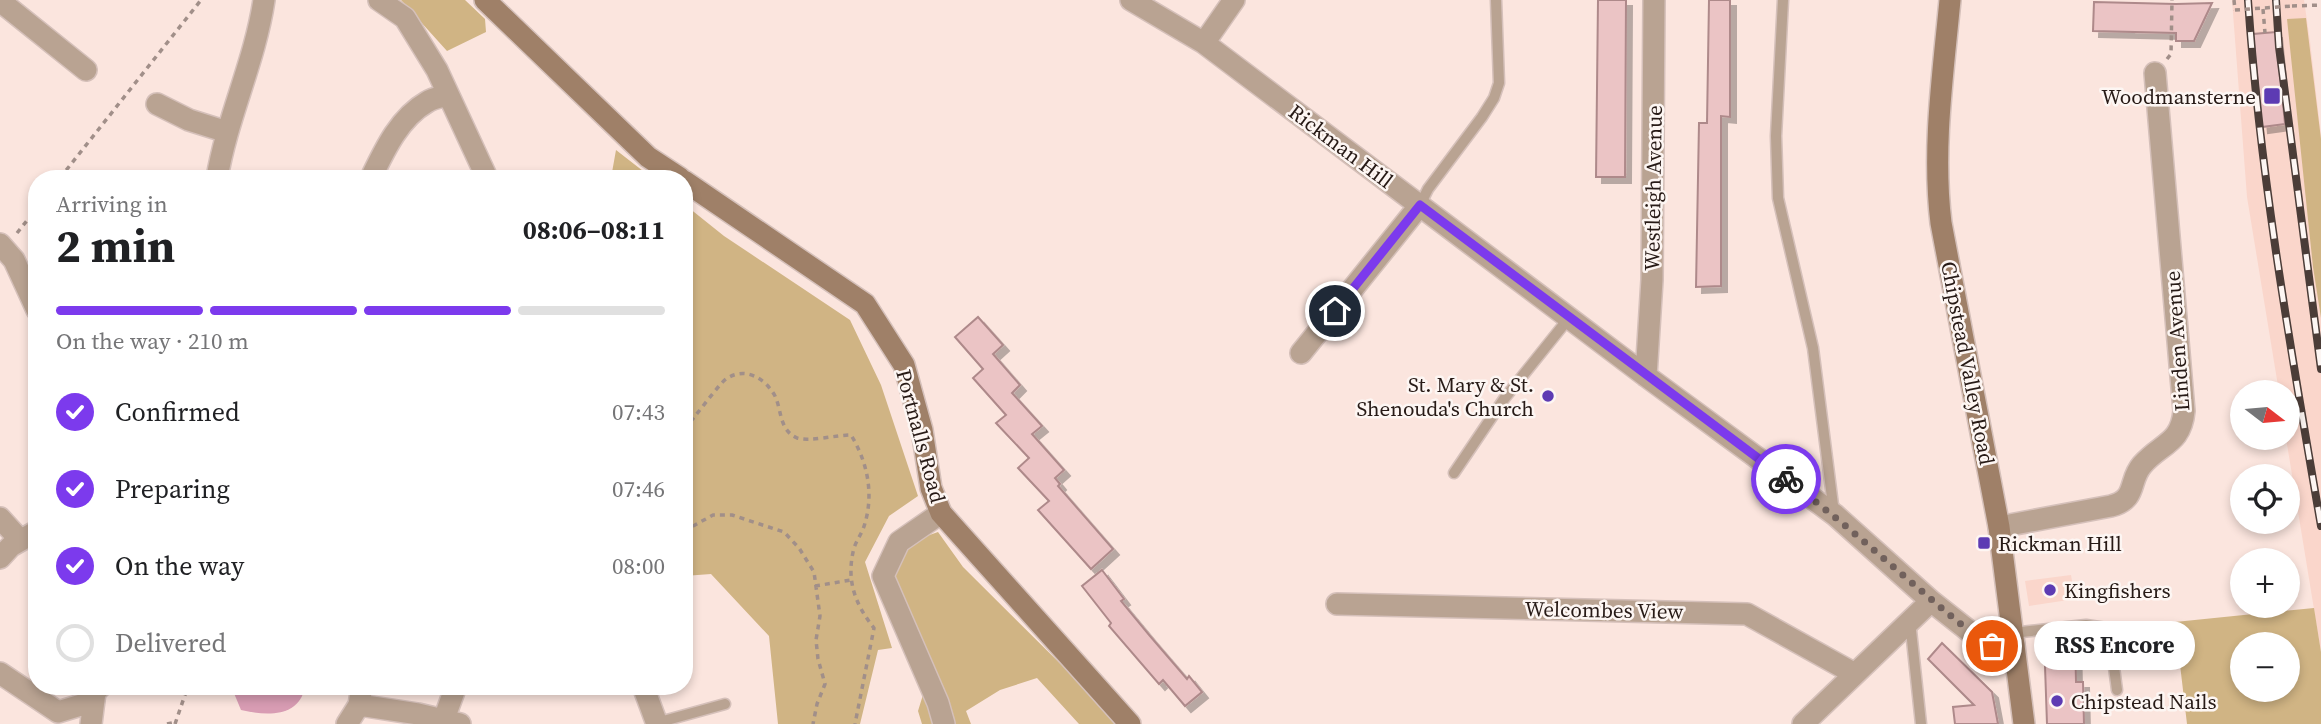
<!DOCTYPE html>
<html lang="en">
<head>
<meta charset="utf-8">
<style>
  :root { --surface:#fff; --page:#f6f6f6; --text:#202124; --muted:#757577; --line:#e0e0e0; --accent:#7c3aed }
  body { margin:0; font-family:"Source Serif 4",serif; background:var(--page); color:var(--text); height:100vh; display:flex; flex-direction:column; font-size:26px; white-space:nowrap }
  * { box-sizing:border-box; margin:0 }
  p { font-size:23px; color:var(--muted) }
  .icon { flex:none; width:38px; height:38px; fill:none; stroke:currentColor; stroke-width:2; stroke-linecap:round; stroke-linejoin:round }
  .map { position:relative; flex:1; overflow:hidden }
  .sheet { position:absolute; left:28px; top:170px; width:665px; height:525px; display:flex; flex-direction:column; background:var(--surface); border-radius:28px; box-shadow:0 4px 10px #0003 }
  .sheet>* { flex:none }
  .needle { width:46px; rotate:106deg }
  .fabs { position:absolute; left:2230px; top:380px; display:grid; gap:14px }
  .fabs a { display:grid; place-items:center; width:70px; height:70px; border-radius:50%; background:var(--surface); box-shadow:0 4px 10px #0003; font-size:35px }
  .pin { position:absolute; display:grid; place-items:center; width:60px; height:60px; color:#fff; margin:-30px; border:4px solid #fff; border-radius:50%; box-shadow:0 2px 7px #0007 }
  .courier { position:absolute; display:grid; place-items:center; width:70px; height:70px; margin:-35px; border:5px solid #7c3aed; border-radius:50%; background:#fff; color:#222; box-shadow:0 2px 9px #0007 }
  .bubble { position:absolute; height:49px; border-radius:24px; background:var(--surface); box-shadow:0 4px 10px #0003; font-size:23px; font-weight:700; line-height:49px; text-align:center }
  .overview em { font-style:normal; font-weight:700 }
  .overview div { display:flex; flex-direction:column-reverse }
  .overview { display:flex; align-items:center; justify-content:space-between; height:119px; padding:0 28px }
  h1 { font-size:46px; font-weight:700; line-height:52px }
  .bar { display:grid; grid-template-columns:repeat(4,1fr); gap:10px 7px; align-content:center; height:84px; padding:0 28px }
  .bar i { height:9px; border-radius:5px; background:var(--line) }
  .bar .selected { background:var(--accent) }
  .bar p { grid-column:span 4 }
  ol { padding:0 28px; list-style:none }
  li { display:flex; align-items:center; gap:21px; height:77px }
  li p { margin-inline-start:auto }
  li .icon { padding:7px; border-radius:50%; background:var(--accent); color:#fff; stroke-width:4 }
  li:last-child { color:var(--muted) }
  li i { width:38px; height:38px; border:4px solid var(--line); border-radius:50% }
  .map>svg:first-child { display:block }
  .built { fill:#fad6cb }
  .green { fill:#d0b484; fill-rule:evenodd }
  .water { fill:#d89cb3 }
  .building { fill:#ebc4c5; stroke:#ae898a; stroke-width:2; filter:url(#shadow) }
  .lines { fill:none; stroke-linecap:round; stroke-linejoin:round }
  .lane-casing { stroke:#d5c0ba; stroke-width:13 }
  .street-casing { stroke:#d5c0ba; stroke-width:24 }
  .secondary-casing { stroke:#d5c0ba; stroke-width:24 }
  .path { stroke:#a18f89; stroke-width:3.5; stroke-dasharray:5 5; stroke-linecap:butt }
  .lane { stroke:#b9a392; stroke-width:10 }
  .street { stroke:#b9a392; stroke-width:21 }
  .secondary { stroke:#9f8068; stroke-width:21 }
  .rail-casing { stroke:#4b3d38; stroke-width:8 }
  .rail { stroke:#fdf6f3; stroke-width:5; stroke-dasharray:16; stroke-linecap:butt }
  .path-bridge { stroke:#a18f89; stroke-width:3.5; stroke-dasharray:5 5; stroke-linecap:butt }
  .done { stroke:#71615c; stroke-width:7; stroke-dasharray:0 12.6 }
  .route { stroke:#7c3aed; stroke-width:9 }
  .poi-dot { fill:#5d3bb3; stroke:#fdf6f3; stroke-width:2.5 }
  .labels { text-anchor:middle; dominant-baseline:central; stroke-width:5; stroke-linejoin:round; paint-order:stroke }
  .poi-label { font-size:21px; fill:#271a16; stroke:#fdf6f3; text-anchor:start }
  .street-label { font-size:21px; fill:#271a16; stroke:#fdf6f3 }
</style>
</head>
<body>
<div class="map">
<svg width="2321" height="724" viewBox="0 0 2321 724">
  <defs>
    <filter id="shadow"><feDropShadow dx="6" dy="6" stdDeviation="0" flood-color="#0004"/></filter>
  </defs>
  <rect width="100%" height="100%" fill="#fbe5de"/>
  <path class="built" d="M 2232,0 L 2304,0 L 2310,41 L 2321,135 L 2321,652 L 2286,438 L 2287,392 L 2279,392 L 2247,197 Z
    M 2071,575 L 2075,599 L 2029,606 L 2025,581 Z"/>
  <path class="green" d="M 401,0 L 465,0 L 485,19 L 486,32 L 447,51 Z
    M 2306,18 L 2321,139 L 2321,318 L 2313,267 L 2287,19 Z
    M 616,150 L 652,178 L 611,178 Z
    M 684,204 L 724,236 L 850,320 L 881,385 L 918,496 L 889,516 L 865,562 L 892,648 L 878,650 L 860,724 L 778,724 L 769,636 L 711,574 L 684,576 Z
    M 938,532 L 963,567 L 1121,724 L 1079,724 L 1037,678 L 1000,690 L 966,711 L 971,724 L 922,724 L 918,711 L 930,672 L 892,577 L 904,544 Z
    M 2314,608 L 2321,652 L 2321,724 L 2187,724 L 2175,622 ZM 2287,644 L 2287,690 L 2242,690 L 2242,644 Z"/>
  <path class="water" d="M 231,686 L 305,686 C 300,718 266,716 241,710 Z"/>
  <path class="building" d="M 1598,0 L 1626,0 L 1625,177 L 1596,177 Z
    M 1709,0 L 1730,0 L 1730,117 L 1721,116 L 1721,286 L 1696,287 L 1699,123 L 1707,123 Z
    M 2094,2 L 2176,4 L 2212,3 L 2194,41 L 2176,41 L 2176,33 L 2093,31 Z
    M 2276,32 L 2285,124 L 2262,127 L 2253,34 Z
    M 978,317 L 1003,345 L 993,354 L 1020,385 L 1012,393 L 1042,426 L 1032,434 L 1064,470 L 1055,478 L 1060,484 L 1058,486 L 1113,549 L 1091,569 L 1038,510 L 1049,501 L 1018,468 L 1029,458 L 996,423 L 1006,415 L 973,378 L 983,369 L 955,337 Z
    M 1102,570 L 1124,599 L 1121,601 L 1150,636 L 1187,679 L 1189,676 L 1202,692 L 1185,706 L 1163,680 L 1159,684 L 1109,626 L 1111,623 L 1082,586 Z
    M 2075,634 L 2076,682 L 2083,682 L 2084,724 L 2047,724 L 2044,637 Z
    M 1942,643 L 1992,692 L 1998,724 L 1955,724 L 1953,707 L 1974,705 L 1928,659 Z"/>
  <g class="lines">
    <g class="lane-casing">
      <path id="lane" d="M 1783,0 L 1776,136 L 1778,198 L 1813,348 L 1834,513
        M 1420,205 L 1428,189 L 1482,117 L 1494,98 L 1499,83 L 1496,0
        M 1454,473 L 1504,399 L 1569,318
        M 1910,621 L 1921,724
        M 2012,633 L 2086,625 L 2106,628 L 2110,637 L 2117,690
        M 656,723 L 725,704"/>
    </g>
    <g class="street-casing">
      <path id="street" d="M 379,0 L 405,18 L 437,70 L 487,178
        M 1131,0 L 1204,43 L 1646,376 L 1835,515 L 1931,601 L 1983,642 L 2000,648 L 2014,645
        M 0,1 L 86,70
        M 1204,43 L 1234,0
        M 157,104 L 189,120 L 227,132
        M 217,178 C 227,118 255,61 264,0
        M 371,178 C 384,151 399,118 427,102 C 433,98 441,97 448,95
        M 0,244 L 14,260 L 37,310
        M 1301,353 L 1420,205
        M 1646,376 L 1652,280 L 1654,0
        M 941,513 L 899,542 L 883,576 L 938,703 L 944,724
        M 0,518 L 20,540
        M 1999,527 L 2111,506 C 2138,499 2128,481 2142,465 C 2161,443 2181,444 2184,411 L 2155,73
        M 0,558 L 11,546 L 37,531
        M 1337,604 L 1747,614 L 1855,674
        M 0,673 L 58,712 L 94,701
        M 643,686 L 657,724
        M 359,705 L 418,714 L 460,724
        M 444,719 L 456,686
        M 91,724 L 95,692 L 101,686
        M 347,724 L 359,705 L 362,686
        M 1803,724 L 1931,601"/>
    </g>
    <g class="secondary-casing">
      <path id="secondary" d="M 485,0 L 648,157 L 680,178
        M 1950,0 C 1943,74 1932,149 1941,223 L 1999,527 L 2024,724
        M 684,181 L 865,304 L 904,365 L 922,430 L 931,488 L 941,513 L 1130,724"/>
    </g>
    <path class="path" d="M 2234,0 L 2235,10
      M 2292,6 L 2321,5
      M 2263,9 L 2265,33
      M 2167,59 L 2171,54 L 2172,0
      M 60,178 L 201,0
      M 17,233 L 37,208
      M 684,429 C 694,419 718,385 726,379 C 745,366 765,378 775,396 C 782,411 779,430 797,438 C 809,442 836,435 851,435 C 867,461 874,493 865,523 C 863,532 857,539 854,548 C 846,579 854,603 874,628 L 855,724
      M 684,531 L 713,515 L 732,515 L 784,532 L 799,548 L 814,572 L 820,616 L 816,640 L 818,659 L 825,684 L 817,704 L 813,724
      M 815,586 L 851,580
      M 167,724 L 176,722
      M 175,724 L 188,686"/>
    <use href="#lane" class="lane"/>
    <use href="#street" class="street"/>
    <use href="#secondary" class="secondary"/>
    <g class="rail-casing">
      <path id="rail" d="M 2248,0 C 2260,177 2291,351 2321,526
        M 2276,0 L 2279,47 L 2321,369"/>
    </g>
    <use href="#rail" class="rail"/>
    <path class="path-bridge" d="M 2235,10 L 2292,6"/>
  </g>
  <g class="lines">
    <path class="done" d="M 1786,479 C 1855,530 1916,589 1983,642 L 1992,646"/>
    <path class="route" d="M 1335,311 L 1420,205 L 1786,479"/>
  </g>
  <g class="poi-dot">
    <rect x="2263" y="87" width="18" height="18" rx="3.5"/>
    <circle cx="1548" cy="396" r="7"/>
    <rect x="1977" y="536" width="14" height="14" rx="3.5"/>
    <circle cx="2050" cy="590" r="7"/>
    <circle cx="2057" cy="701" r="7"/>
  </g>
  <g class="labels">
    <g class="poi-label">
      <text x="2256" y="96" text-anchor="end">Woodmansterne</text>
      <text x="1534" y="384" text-anchor="end">St. Mary &amp; St.<tspan x="1534" dy="24">Shenouda's Church</tspan></text>
      <text x="1998" y="543">Rickman Hill</text>
      <text x="2064" y="590">Kingfishers</text>
      <text x="2071" y="701">Chipstead Nails</text>
    </g>
    <g class="street-label">
      <text transform="translate(1341 146) rotate(37)">Rickman Hill</text>
      <text transform="translate(1653 188) rotate(-89)">Westleigh Avenue</text>
      <text transform="translate(2177 341) rotate(-94)">Linden Avenue</text>
      <text transform="translate(1968 363) rotate(79)">Chipstead Valley Road</text>
      <text transform="translate(921 436) rotate(75)">Portnalls Road</text>
      <text transform="translate(1604 610) rotate(1)">Welcombes View</text>
    </g>
  </g>
</svg>
<div class="fabs">
<a><svg class="needle" viewBox="-14 -14 28 28"><path d="M0-13l5 13h-10z" fill="#e53935"/><path d="M0 13l5-13h-10z" fill="#757577"/></svg></a>
<a><svg class="icon" aria-label="locate" viewBox="0 0 24 24"><circle cx="12" cy="12" r="6"/><path d="M12 2v4M12 18v4M2 12h4M18 12h4"/></svg></a>
<a>+</a>
<a>−</a>
</div>
<div class="pin" style="left:1992px;top:646px;background:#ea580c"><svg class="icon" aria-label="bag" viewBox="0 0 24 24"><path d="M5 8h14l-1 12H6zM9 8a3 3 0 0 1 6 0"/></svg></div>
<div class="pin" style="left:1335px;top:311px;background:#1f2937"><svg class="icon" aria-label="home" viewBox="0 0 24 24"><path d="M3 11l9-7 9 7M6 9v11h12V9"/></svg></div>
<div class="courier" style="left:1786px;top:479px"><svg class="icon" aria-label="bike" viewBox="0 0 24 24"><circle cx="6" cy="16" r="4"/><circle cx="18" cy="16" r="4"/><path d="M6 16l4-8h5l3 8M10 8l3 8H6M13 5h3"/></svg></div>
<div class="bubble" style="left:2034px;top:621px;width:161px">RSS Encore</div>
<section class="sheet">
<div class="overview"><div><h1>2 min</h1><p>Arriving in</p></div><em>08:06–08:11</em></div>
<div class="bar"><i class="selected"></i><i class="selected"></i><i class="selected"></i><i></i><p>On the way · 210 m</p></div>
<ol>
<li><svg class="icon" aria-label="check" viewBox="0 0 24 24"><path d="M5 12l5 5 9-10"/></svg>Confirmed<p>07:43</p></li>
<li><svg class="icon" aria-label="check" viewBox="0 0 24 24"><path d="M5 12l5 5 9-10"/></svg>Preparing<p>07:46</p></li>
<li><svg class="icon" aria-label="check" viewBox="0 0 24 24"><path d="M5 12l5 5 9-10"/></svg>On the way<p>08:00</p></li>
<li><i></i>Delivered</li>
</ol>
</section>
</div>
</body>
</html>
